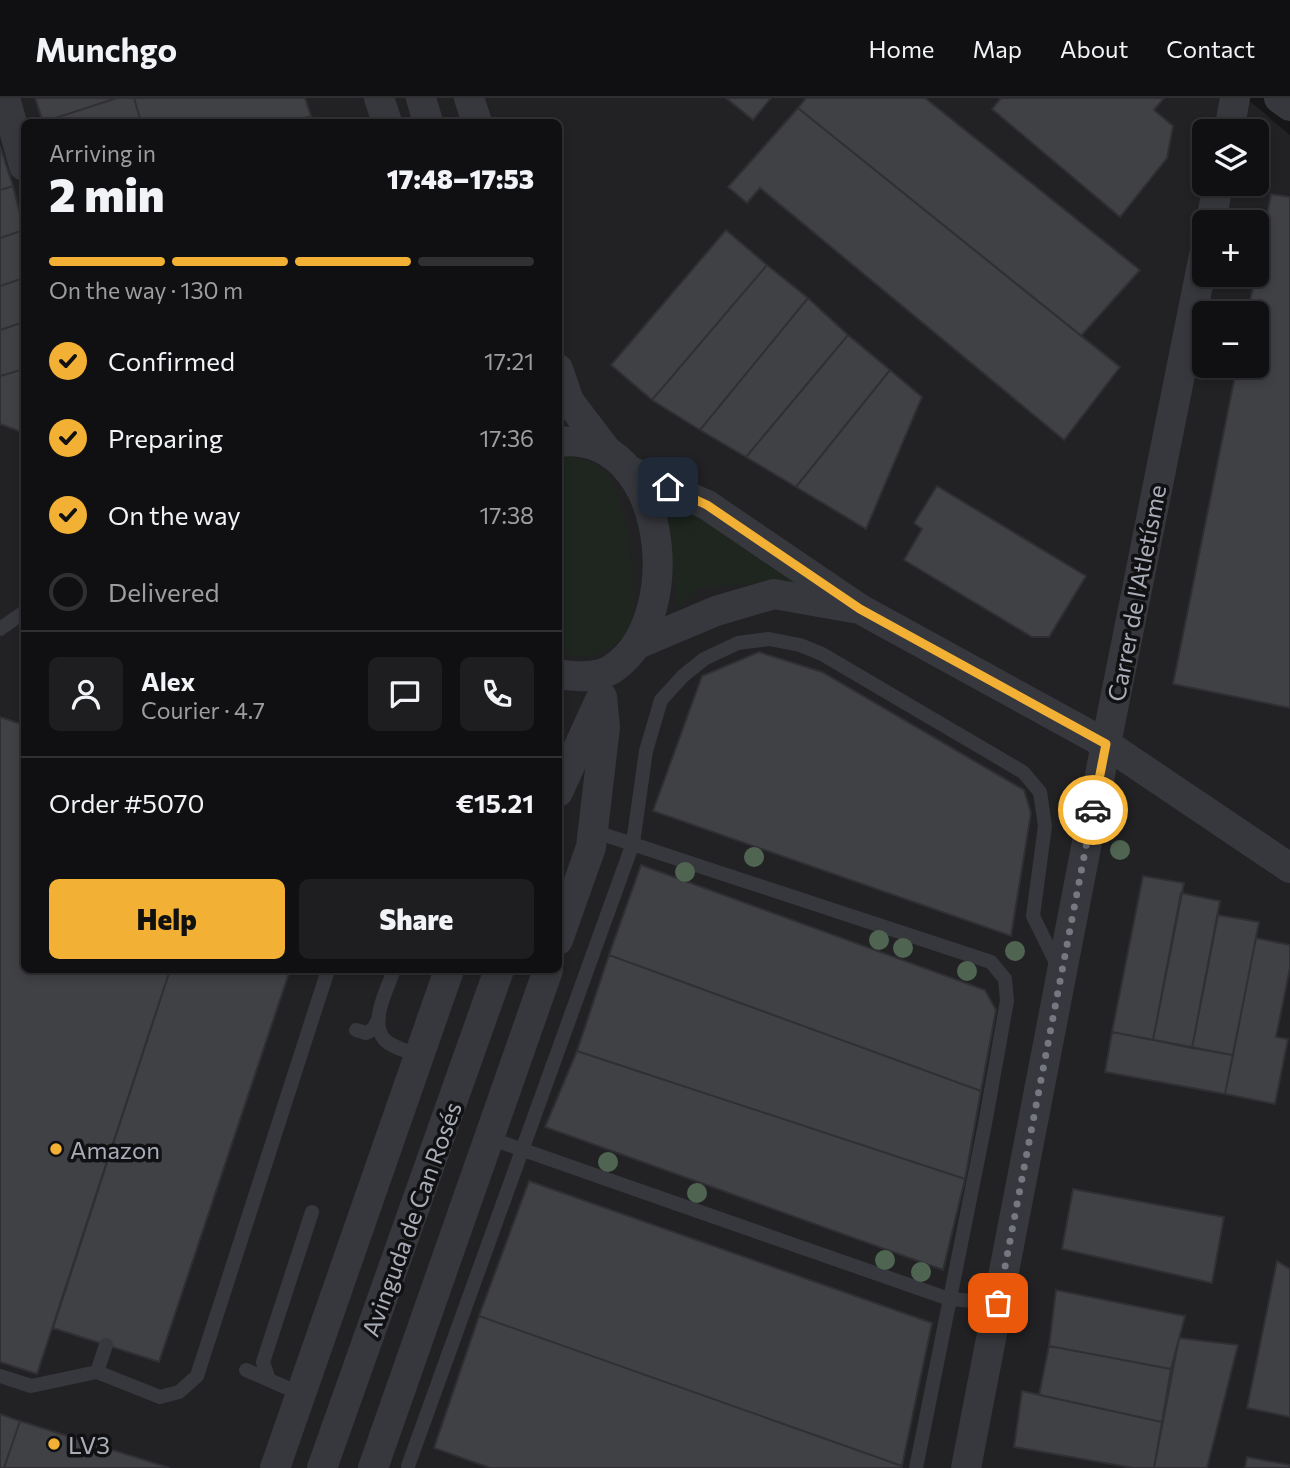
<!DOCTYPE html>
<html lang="en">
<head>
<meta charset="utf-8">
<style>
  :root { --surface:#101012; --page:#1e1e20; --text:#f1f3f6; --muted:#9c9d9f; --line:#303032; --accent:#f2b134 }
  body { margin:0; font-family:Commissioner,sans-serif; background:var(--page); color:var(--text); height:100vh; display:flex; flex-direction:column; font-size:26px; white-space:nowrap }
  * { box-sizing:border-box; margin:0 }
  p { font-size:23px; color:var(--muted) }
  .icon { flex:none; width:38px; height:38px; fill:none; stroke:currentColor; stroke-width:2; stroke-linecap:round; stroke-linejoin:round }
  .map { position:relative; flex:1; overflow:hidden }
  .panel { position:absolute; left:21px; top:21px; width:541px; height:854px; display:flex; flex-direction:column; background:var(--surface); border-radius:10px; box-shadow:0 4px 10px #0003,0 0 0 2px var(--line) }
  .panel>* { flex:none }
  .tools { position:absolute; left:1192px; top:21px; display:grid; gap:14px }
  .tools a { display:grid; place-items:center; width:77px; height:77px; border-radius:10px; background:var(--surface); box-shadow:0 4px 10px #0003,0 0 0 2px var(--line); font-size:35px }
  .pin { position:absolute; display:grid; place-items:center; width:60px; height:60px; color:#fff; margin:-30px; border-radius:14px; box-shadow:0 4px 10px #0006 }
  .courier { position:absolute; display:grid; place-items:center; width:70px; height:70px; margin:-35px; border:5px solid #f2b134; border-radius:50%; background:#fff; color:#222; box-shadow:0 2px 9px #0007 }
  .overview em { font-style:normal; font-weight:800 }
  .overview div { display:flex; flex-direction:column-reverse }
  .overview { display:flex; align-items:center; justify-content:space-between; height:119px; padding:0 28px }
  h1 { font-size:46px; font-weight:800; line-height:52px }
  .bar { display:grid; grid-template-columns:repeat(4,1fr); gap:10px 7px; align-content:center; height:84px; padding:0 28px }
  .bar i { height:9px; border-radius:5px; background:var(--line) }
  .bar .selected { background:var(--accent) }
  .bar p { grid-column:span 4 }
  .line { display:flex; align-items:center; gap:18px; padding:0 28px; border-top:2px solid var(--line) }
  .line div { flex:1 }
  .round { display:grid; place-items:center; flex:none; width:74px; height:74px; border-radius:10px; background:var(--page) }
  ol { padding:0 28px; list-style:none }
  li { display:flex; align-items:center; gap:21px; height:77px }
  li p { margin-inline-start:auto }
  li .icon { padding:7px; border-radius:50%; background:var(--accent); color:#111; stroke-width:4 }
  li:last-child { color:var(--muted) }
  li i { width:38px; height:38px; border:4px solid var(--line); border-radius:50% }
  .button { display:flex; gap:14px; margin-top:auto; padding:14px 28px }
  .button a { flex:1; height:80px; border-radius:10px; background:var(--accent); color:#111; font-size:28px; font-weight:800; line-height:80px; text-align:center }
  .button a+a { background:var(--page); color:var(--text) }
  header { display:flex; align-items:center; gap:42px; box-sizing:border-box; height:98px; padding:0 35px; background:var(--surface); border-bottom:2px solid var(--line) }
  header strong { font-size:33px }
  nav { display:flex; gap:38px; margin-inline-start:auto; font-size:24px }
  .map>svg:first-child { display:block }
  .built { fill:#222225; fill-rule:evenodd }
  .green { fill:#1e261f }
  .building { fill:#404145; stroke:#303034; stroke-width:2 }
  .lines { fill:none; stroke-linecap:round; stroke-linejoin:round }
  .lane { stroke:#37383d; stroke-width:14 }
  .street { stroke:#37383d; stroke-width:30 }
  .tree { fill:#506452 }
  .done { stroke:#757880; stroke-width:7; stroke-dasharray:0 12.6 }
  .route { stroke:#f2b134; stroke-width:9 }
  .poi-dot { fill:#f2b134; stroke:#111113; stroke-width:2.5 }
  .labels { text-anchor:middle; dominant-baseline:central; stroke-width:7; stroke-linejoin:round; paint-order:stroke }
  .street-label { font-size:24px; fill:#a8adb8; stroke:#111113 }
  .poi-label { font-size:24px; fill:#a8adb8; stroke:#111113; text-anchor:start }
</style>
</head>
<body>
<header>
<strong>Munchgo</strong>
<nav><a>Home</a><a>Map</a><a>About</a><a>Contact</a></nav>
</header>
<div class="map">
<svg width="1290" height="1370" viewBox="0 0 1290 1370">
  <rect width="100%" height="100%" fill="#161618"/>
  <path class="built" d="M 0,0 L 1246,0 L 1290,37 L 1290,1370 L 0,1370 ZM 24,24 L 558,24 L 558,872 L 24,872 ZM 1204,33 L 1256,33 L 1256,86 L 1204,86 ZM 1204,124 L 1256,124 L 1256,177 L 1204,177 ZM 1204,215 L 1256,215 L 1256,268 L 1204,268 Z"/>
  <path class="green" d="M 564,358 C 579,360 592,361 604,372 C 625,392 640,494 632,522 C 622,554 587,567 558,553 L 558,360 Z
    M 661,398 L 811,487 L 771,484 L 700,490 L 678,509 Z"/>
  <path class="building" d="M 35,0 L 117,0 L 43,24 Z
    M 117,0 L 134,0 L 141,24 L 43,24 Z
    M 134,0 L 305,0 L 311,18 L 290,24 L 141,24 Z
    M 726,0 L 771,0 L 753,22 Z
    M 806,0 L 925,0 L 1140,172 L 1081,238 L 798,10 Z
    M 1001,0 L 1164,0 L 1154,12 L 1173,28 L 1167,60 L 1120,119 L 992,11 Z
    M 798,10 L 1120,269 L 1064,342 L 760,90 L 747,105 L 728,89 Z
    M 0,48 L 13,88 L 0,92 Z
    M 13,88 L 24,132 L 0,140 L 0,92 Z
    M 1271,96 L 1290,99 L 1290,610 L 1173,586 L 1237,268 L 1256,268 L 1256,215 L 1247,215 L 1256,177 Z
    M 24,132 L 24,180 L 0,188 L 0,140 Z
    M 726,132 L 767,167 L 652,302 L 611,267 Z
    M 767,167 L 808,200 L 700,332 L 652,302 Z
    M 24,180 L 24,224 L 0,232 L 0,188 Z
    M 808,200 L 848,237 L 746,359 L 700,332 Z
    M 24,224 L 24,271 L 0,278 L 0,232 Z
    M 848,237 L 890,272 L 796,389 L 746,359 Z
    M 24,271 L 24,335 L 0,326 L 0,278 Z
    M 890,272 L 922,299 L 866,431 L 796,389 Z
    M 937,388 L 1086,478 L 1049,539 L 1032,539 L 904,462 L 922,431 L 914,425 Z
    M 759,554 L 822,574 L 1024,692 L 1031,715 L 1011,838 L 653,713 L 702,578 Z
    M 0,619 L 24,627 L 24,872 L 170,872 L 37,1276 L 0,1264 Z
    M 641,767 L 985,892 L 996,912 L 981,993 L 609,857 Z
    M 1143,778 L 1184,785 L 1153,942 L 1112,934 Z
    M 1181,795 L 1220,803 L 1192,950 L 1153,942 Z
    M 1218,817 L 1259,824 L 1233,957 L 1192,950 Z
    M 1256,840 L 1290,847 L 1290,870 L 1276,939 L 1288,941 L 1275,1006 L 1225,996 Z
    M 609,857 L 981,993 L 965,1081 L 577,953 Z
    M 170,872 L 290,872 L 159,1264 L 53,1230 Z
    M 1112,934 L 1233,957 L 1225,996 L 1105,974 Z
    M 577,953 L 965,1081 L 943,1172 L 545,1029 Z
    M 529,1083 L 932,1225 L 902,1368 L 479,1218 Z
    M 1073,1091 L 1224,1119 L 1212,1185 L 1062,1151 Z
    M 1277,1163 L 1290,1171 L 1290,1319 L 1247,1310 Z
    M 1056,1192 L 1185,1218 L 1171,1271 L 1049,1248 Z
    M 479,1218 L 902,1368 L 902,1370 L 490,1370 L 434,1350 Z
    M 1179,1240 L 1238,1247 L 1207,1370 L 1154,1370 Z
    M 1049,1248 L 1171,1271 L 1162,1324 L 1039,1297 Z
    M 1022,1293 L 1162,1324 L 1154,1370 L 1133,1370 L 1014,1349 Z
    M 0,1316 L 20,1323 L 4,1370 L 0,1370 Z
    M 20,1323 L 170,1370 L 4,1370 Z
    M 1247,1359 L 1290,1367 L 1290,1370 L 1245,1370 Z"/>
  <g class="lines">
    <path class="lane" d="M 0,531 L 24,514
      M 593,733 L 991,864 L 1005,881 L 1007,903 L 985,1026 L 916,1370
      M 394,872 C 388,889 369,924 384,941 C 392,950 409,953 419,958
      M 356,932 L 366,935 C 374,932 376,927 379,919
      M 489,1040 L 949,1201 L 998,1205
      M 106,1247 L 97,1274 L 160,1299 L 179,1294 L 197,1278 L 328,872
      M 246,1272 L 269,1282
      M 0,1278 L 31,1288 L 97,1274
      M 301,1296 L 269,1282 L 263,1264 L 312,1114
      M 408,1368 L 633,745 L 646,653 L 661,602 L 683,578 L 704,561 L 738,545 L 769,541 L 800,547 L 822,556 L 1023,674 L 1040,694 L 1045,728 L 1033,818 L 1058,869"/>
    <path class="street" d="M 5,0 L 24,68
      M 379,0 L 387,24
      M 421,0 L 428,24
      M 469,0 L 477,24
      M 1279,0 L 1290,8
      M 1229,33 L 1235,0
      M 1211,124 L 1218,86
      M 558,271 L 569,303 L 607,353
      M 558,344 C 666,330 688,516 615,569 C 600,581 576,579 558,576
      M 628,372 L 707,407 L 860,511 L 1106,646 L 1290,770
      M 638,546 L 716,513 L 774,496 L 853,510
      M 558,694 L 600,602
      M 558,842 L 591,749 L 605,629 L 602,599
      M 275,1370 L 449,872
      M 322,1370 L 499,872
      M 373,1370 L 548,872
      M 966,1370 L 1106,646 L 1204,157"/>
  </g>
  <g class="tree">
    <circle cx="1120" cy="752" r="10"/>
    <circle cx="754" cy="759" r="10"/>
    <circle cx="685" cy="774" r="10"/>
    <circle cx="879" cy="842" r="10"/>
    <circle cx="903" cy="850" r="10"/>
    <circle cx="1015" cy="853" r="10"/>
    <circle cx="967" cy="873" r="10"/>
    <circle cx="608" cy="1064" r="10"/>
    <circle cx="697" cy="1095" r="10"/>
    <circle cx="885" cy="1162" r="10"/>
    <circle cx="921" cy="1174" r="10"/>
  </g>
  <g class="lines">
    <path class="done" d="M 998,1205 L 1093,712"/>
    <path class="route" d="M 668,389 L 707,407 L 860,511 L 1106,646 L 1093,712"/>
  </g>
  <g class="poi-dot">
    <circle cx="56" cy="1051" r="7"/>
    <circle cx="54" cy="1346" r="7"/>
  </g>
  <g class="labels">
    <g class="street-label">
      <text transform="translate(1136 495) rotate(-79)">Carrer de l'Atletísme</text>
      <text transform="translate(411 1121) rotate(-70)">Avinguda de Can Rosés</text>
    </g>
    <g class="poi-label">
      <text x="70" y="1051">Amazon</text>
      <text x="68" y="1346">LV3</text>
    </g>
  </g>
</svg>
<div class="tools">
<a><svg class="icon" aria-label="layers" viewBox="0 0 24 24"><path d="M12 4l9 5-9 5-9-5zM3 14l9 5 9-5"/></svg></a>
<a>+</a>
<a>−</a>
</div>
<div class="pin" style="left:998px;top:1205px;background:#ea580c"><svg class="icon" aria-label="bag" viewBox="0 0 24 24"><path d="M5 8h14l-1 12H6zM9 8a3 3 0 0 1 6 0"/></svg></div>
<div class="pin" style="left:668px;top:389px;background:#1f2937"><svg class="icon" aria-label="home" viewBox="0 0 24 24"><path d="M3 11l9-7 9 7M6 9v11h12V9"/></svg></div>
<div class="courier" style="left:1093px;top:712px"><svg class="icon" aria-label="car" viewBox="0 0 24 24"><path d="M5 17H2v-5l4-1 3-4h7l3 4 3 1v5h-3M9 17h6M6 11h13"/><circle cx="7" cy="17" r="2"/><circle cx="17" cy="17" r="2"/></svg></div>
<section class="panel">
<div class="overview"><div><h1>2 min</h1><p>Arriving in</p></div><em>17:48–17:53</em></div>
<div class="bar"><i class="selected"></i><i class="selected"></i><i class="selected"></i><i></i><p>On the way · 130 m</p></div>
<ol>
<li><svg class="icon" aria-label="check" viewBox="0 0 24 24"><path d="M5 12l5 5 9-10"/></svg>Confirmed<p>17:21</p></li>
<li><svg class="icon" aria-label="check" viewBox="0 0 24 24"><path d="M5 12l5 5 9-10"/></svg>Preparing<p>17:36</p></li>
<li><svg class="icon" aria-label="check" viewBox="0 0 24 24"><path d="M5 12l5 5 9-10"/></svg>On the way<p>17:38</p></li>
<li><i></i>Delivered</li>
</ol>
<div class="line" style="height:126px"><a class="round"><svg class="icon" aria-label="person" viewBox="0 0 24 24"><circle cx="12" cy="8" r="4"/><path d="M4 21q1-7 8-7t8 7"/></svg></a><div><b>Alex</b><p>Courier · 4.7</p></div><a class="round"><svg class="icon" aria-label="chat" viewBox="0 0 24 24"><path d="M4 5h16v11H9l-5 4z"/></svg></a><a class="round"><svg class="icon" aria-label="phone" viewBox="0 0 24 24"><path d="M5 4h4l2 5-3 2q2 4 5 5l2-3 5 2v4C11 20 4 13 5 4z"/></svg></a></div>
<div class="line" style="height:91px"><div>Order #5070</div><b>€15.21</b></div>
<div class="button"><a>Help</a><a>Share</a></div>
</section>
</div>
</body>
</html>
